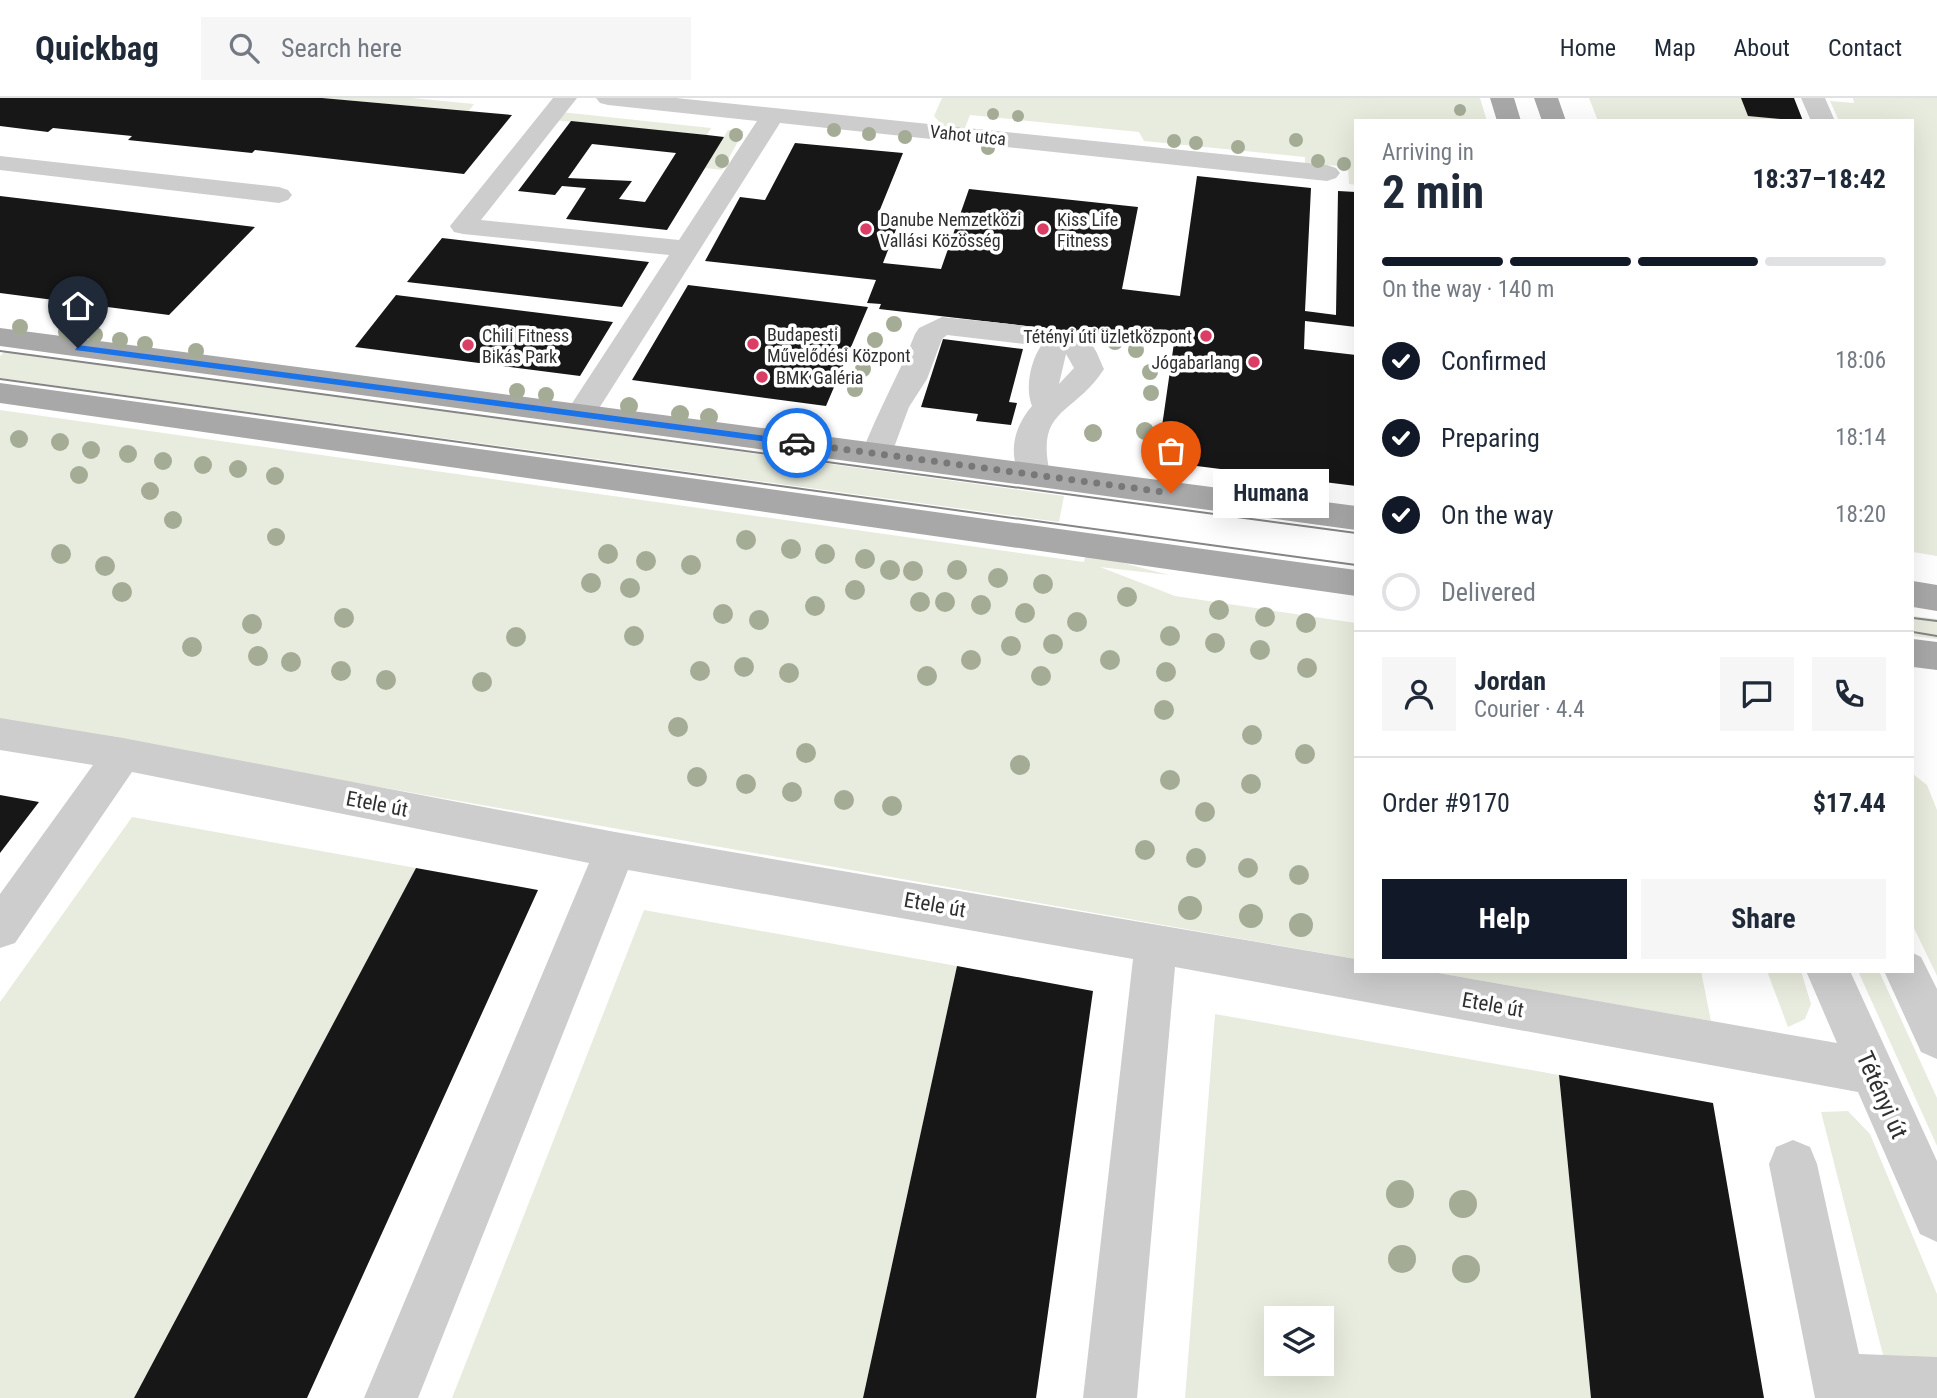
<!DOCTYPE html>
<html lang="en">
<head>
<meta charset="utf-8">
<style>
  :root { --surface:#fff; --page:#f6f6f7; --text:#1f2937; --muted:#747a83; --line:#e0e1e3; --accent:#111827 }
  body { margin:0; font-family:"Roboto Condensed",sans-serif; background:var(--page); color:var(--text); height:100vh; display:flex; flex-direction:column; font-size:26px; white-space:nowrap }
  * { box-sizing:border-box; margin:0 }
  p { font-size:23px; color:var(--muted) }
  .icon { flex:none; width:38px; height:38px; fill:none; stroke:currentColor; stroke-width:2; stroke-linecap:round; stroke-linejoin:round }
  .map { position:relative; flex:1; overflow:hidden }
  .side { position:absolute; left:1354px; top:21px; width:560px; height:854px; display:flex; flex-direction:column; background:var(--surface); border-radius:0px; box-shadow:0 7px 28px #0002 }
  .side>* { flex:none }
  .controls { position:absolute; left:1264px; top:1208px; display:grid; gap:14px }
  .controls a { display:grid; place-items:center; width:70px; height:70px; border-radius:0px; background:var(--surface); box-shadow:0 7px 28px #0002; font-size:35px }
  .pin { position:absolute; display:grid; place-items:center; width:60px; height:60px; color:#fff; margin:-72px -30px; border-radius:50% 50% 50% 0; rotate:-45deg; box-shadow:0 0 7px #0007 }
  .pin .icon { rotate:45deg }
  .courier { position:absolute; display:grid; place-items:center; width:70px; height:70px; margin:-35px; border:5px solid #1a73e8; border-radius:50%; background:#fff; color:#222; box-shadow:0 2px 9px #0007 }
  .bubble { position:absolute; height:49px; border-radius:0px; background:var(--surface); box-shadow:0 7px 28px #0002; font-size:23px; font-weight:700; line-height:49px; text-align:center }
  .head em { font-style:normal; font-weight:700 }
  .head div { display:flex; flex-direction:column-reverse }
  .head { display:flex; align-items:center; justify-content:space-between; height:119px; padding:0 28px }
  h1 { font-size:46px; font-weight:700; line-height:52px }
  .bar { display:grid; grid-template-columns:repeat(4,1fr); gap:10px 7px; align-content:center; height:84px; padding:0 28px }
  .bar i { height:9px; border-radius:5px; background:var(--line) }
  .bar .on { background:var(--accent) }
  .bar p { grid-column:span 4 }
  .line { display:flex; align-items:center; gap:18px; padding:0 28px; border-top:2px solid var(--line) }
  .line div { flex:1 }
  .round { display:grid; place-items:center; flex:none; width:74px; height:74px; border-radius:0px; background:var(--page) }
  ol { padding:0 28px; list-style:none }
  li { display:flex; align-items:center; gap:21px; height:77px }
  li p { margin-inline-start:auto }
  li .icon { padding:7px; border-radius:50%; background:var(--accent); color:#fff; stroke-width:4 }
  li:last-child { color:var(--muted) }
  li i { width:38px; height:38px; border:4px solid var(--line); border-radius:50% }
  .button { display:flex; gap:14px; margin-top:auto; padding:14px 28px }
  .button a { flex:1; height:80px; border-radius:0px; background:var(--accent); color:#fff; font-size:28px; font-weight:700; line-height:80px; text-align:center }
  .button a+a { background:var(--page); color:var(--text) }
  header { display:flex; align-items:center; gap:42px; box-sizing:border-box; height:98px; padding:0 35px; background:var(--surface); border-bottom:2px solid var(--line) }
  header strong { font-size:33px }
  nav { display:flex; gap:38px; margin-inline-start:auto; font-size:24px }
  .search { width:490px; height:63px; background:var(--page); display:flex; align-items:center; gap:18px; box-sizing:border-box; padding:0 24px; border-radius:0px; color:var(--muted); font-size:26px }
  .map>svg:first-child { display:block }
  .green { fill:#e8ecde; fill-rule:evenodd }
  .building { fill:#171717; fill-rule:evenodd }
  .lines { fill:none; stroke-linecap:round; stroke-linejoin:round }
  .minor { fill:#cdcdcd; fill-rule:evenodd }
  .major { fill:#a8a8a8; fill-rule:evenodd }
  .tram { stroke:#858585; stroke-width:2 }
  .tree { fill:#a4ac96 }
  .route { fill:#1a73e8 }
  .done { stroke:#787878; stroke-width:7; stroke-dasharray:0 12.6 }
  .poi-dot { fill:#da3e64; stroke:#fff; stroke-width:2.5 }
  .labels { text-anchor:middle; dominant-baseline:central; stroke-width:7; stroke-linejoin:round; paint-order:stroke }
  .far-street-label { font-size:18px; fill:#303030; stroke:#fff }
  .far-poi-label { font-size:18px; fill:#303030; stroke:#fff; text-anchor:start }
  .street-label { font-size:21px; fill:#303030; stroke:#fff }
  .near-street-label { font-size:24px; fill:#303030; stroke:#fff }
</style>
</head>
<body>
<header>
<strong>Quickbag</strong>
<div class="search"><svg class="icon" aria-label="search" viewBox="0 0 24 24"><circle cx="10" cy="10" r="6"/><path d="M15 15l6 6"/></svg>Search here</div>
<nav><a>Home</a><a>Map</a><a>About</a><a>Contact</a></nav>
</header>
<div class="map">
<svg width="1937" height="1300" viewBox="0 0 1937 1300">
  <rect width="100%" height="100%" fill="#fff"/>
  <path class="green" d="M 322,0 L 412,0 L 474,6 L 469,13 Z
    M 942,0 L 1480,0 L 1487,23 L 1356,23 L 1356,87 L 1349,86 L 1348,69 L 1305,65 L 1305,59 L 1144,43 L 1139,34 L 970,17 L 965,30 L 943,28 L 934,18 Z
    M 1589,0 L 1793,0 L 1803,23 L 1598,23 Z
    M 1853,0 L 1937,0 L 1937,458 L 1913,454 L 1913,23 L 1839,23 L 1830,3 L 1854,5 Z
    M 561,14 L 711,30 L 707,37 L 554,22 Z
    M 728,32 L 744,33 L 722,72 L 705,70 Z
    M 5,253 L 1064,398 L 1059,424 L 0,280 L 0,258 Z
    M 0,312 L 1084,464 L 1086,455 L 1169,477 L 1100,469 L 1175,498 L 1356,525 L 1356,861 L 0,622 Z
    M 1913,518 L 1937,521 L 1937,541 L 1913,538 Z
    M 1913,676 L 1927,687 L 1937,712 L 1937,878 L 1913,828 Z
    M 132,719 L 416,770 L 134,1300 L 0,1300 L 0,904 Z
    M 644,812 L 957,868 L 863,1300 L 452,1300 Z
    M 1426,873 L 1701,873 L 1711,923 Z
    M 1767,873 L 1801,873 L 1811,906 L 1805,921 L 1788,929 Z
    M 1858,873 L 1879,873 L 1937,1000 L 1937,1048 Z
    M 1215,916 L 1559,977 L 1591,1300 L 1185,1300 ZM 1276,1220 L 1321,1220 L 1321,1265 L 1276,1265 Z
    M 1848,1013 L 1870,1036 L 1937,1196 L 1937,1300 L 1894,1300 L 1821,1014 Z"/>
  <path class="building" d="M 0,0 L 322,0 L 512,17 L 464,76 L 255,52 L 252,55 L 128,42 L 132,38 L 53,30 L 48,34 L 0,28 Z
    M 1741,0 L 1794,0 L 1803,23 L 1748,18 Z
    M 571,23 L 707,37 L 724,39 L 667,132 L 566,121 L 586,90 L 562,88 L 555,97 L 518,93 ZM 592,46 L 676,55 L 645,104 L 619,101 L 632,83 L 568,80 Z
    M 795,45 L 903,55 L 879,114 L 902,116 L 883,165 L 941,171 L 969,91 L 1138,109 L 1122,191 L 1180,198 L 1197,78 L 1311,90 L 1305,213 L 1336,217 L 1338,93 L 1356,94 L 1356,229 L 1305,223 L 1304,251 L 1356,257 L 1356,388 L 1157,363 L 1174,245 L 879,211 L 881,206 L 867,205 L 876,182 L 705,163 L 740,99 L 765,102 Z
    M 0,98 L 67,106 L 255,129 L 169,217 L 0,195 Z
    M 442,140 L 649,164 L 622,209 L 407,184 Z
    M 688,187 L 868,209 L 826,308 L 632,282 Z
    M 396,197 L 613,224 L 580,278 L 355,249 Z
    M 943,241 L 1023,251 L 1009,304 L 1017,305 L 1011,327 L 976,323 L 978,316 L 921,309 Z
    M 0,697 L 39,704 L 0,755 Z
    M 416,770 L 538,792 L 307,1300 L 134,1300 Z
    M 957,868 L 1093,893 L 1036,1300 L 863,1300 Z
    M 1559,977 L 1713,1005 L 1764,1300 L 1591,1300 Z"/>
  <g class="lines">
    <path class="minor" d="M 553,0 L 577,0 L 481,122 L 679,142 L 757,23 L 608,7 L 600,5 L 596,0 L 676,0 L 1327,67 L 1336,70 L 1340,75 L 1336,80 L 1327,83 L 780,25 L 591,323 L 580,326 L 569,323 L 565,316 L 669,157 L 463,136 L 454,134 L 450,128 Z
      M 1801,0 L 1825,0 L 1835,23 L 1811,23 Z
      M 0,58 L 279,89 L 288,92 L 292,97 L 288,102 L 279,105 L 0,72 Z
      M 942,219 C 971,223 1074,228 1092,247 C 1097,253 1100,263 1104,271 C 1073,319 1035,309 1050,376 L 1045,384 L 1034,387 L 1023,384 C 1007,358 1013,330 1032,308 C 1025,291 1030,264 1041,248 L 947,237 L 942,241 L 927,281 L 909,309 L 889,363 L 878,366 L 867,363 L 862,355 C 877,314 899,277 915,236 L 919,230 ZM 1066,256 L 1074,270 L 1059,286 Z
      M 0,620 L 123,640 L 615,734 L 1356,861 L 1356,873 L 1427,873 L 1837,945 L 1806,873 L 1850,873 L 1937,1063 L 1937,1144 L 1920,1136 L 1858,994 L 1175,869 L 1137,1300 L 1083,1300 L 1133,861 L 628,772 L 418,1300 L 364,1300 L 589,765 L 132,674 L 15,845 L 0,850 L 0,796 L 93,667 L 0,652 Z
      M 1913,855 L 1921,859 L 1937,891 L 1937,961 L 1921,954 L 1884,873 L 1913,873 Z
      M 1793,1042 L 1810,1049 L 1817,1066 L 1859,1256 L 1937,1259 L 1937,1300 L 1815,1300 L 1769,1066 L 1776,1049 Z"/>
    <path class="major" d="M 1490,0 L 1514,0 L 1521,23 L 1497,23 Z
      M 1534,0 L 1558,0 L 1566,23 L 1542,23 Z
      M 0,230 L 1356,408 L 1356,432 L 0,248 Z
      M 0,285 L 1356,472 L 1356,498 L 0,305 Z
      M 1913,483 L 1937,487 L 1937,513 L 1913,509 Z
      M 1913,541 L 1937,544 L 1937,572 L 1913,569 Z"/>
    <path class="tram" d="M 0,253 L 1356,435
      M 0,281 L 1356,467
      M 1913,520 L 1937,523
      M 1913,534 L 1937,538"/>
  </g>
  <g class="tree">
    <circle cx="1460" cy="12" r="6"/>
    <circle cx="993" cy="16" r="6"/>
    <circle cx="1018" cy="18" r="6"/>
    <circle cx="834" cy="32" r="7"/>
    <circle cx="869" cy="36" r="7"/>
    <circle cx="736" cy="37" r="7"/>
    <circle cx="905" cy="39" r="7"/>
    <circle cx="1296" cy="42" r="7"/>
    <circle cx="1174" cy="43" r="7"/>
    <circle cx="1196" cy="45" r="7"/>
    <circle cx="1238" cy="49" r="7"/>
    <circle cx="988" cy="50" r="7"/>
    <circle cx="722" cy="63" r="7"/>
    <circle cx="1318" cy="63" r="7"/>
    <circle cx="1344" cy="66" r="7"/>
    <circle cx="894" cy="226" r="8"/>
    <circle cx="20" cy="229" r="8"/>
    <circle cx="66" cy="234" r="8"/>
    <circle cx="95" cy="237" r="8"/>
    <circle cx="120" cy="242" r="8"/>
    <circle cx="875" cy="242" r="8"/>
    <circle cx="1115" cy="244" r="8"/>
    <circle cx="145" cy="246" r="8"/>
    <circle cx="1136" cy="252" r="8"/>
    <circle cx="196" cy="253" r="8"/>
    <circle cx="863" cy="271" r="8"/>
    <circle cx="1150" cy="274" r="8"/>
    <circle cx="855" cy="291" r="8"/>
    <circle cx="517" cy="293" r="8"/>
    <circle cx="1151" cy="295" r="8"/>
    <circle cx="546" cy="297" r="8"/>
    <circle cx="629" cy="308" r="9"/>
    <circle cx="680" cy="316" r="9"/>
    <circle cx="709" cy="319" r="9"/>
    <circle cx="1145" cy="333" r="9"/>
    <circle cx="1093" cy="335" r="9"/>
    <circle cx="19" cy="341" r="9"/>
    <circle cx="60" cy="344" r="9"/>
    <circle cx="91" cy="352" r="9"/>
    <circle cx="128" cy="356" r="9"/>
    <circle cx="163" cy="363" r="9"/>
    <circle cx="203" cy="367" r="9"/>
    <circle cx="238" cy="371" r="9"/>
    <circle cx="79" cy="377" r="9"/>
    <circle cx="275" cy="378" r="9"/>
    <circle cx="150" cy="393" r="9"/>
    <circle cx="173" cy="422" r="9"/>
    <circle cx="276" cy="439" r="9"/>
    <circle cx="746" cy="442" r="10"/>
    <circle cx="791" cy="451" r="10"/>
    <circle cx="61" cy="456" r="10"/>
    <circle cx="608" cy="456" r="10"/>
    <circle cx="825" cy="456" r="10"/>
    <circle cx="865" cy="461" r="10"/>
    <circle cx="646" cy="463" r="10"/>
    <circle cx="691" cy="467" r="10"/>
    <circle cx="105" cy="468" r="10"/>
    <circle cx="890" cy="472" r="10"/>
    <circle cx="957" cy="472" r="10"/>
    <circle cx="913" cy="473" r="10"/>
    <circle cx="998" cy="480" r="10"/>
    <circle cx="591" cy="485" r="10"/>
    <circle cx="1043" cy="486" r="10"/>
    <circle cx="630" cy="490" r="10"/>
    <circle cx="855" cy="492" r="10"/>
    <circle cx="122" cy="494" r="10"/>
    <circle cx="1127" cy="499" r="10"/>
    <circle cx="920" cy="504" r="10"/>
    <circle cx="945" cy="504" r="10"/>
    <circle cx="981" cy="507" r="10"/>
    <circle cx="815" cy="508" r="10"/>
    <circle cx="1219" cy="512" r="10"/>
    <circle cx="1025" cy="515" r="10"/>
    <circle cx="723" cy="516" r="10"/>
    <circle cx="1265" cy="519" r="10"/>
    <circle cx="344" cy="520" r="10"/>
    <circle cx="759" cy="522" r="10"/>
    <circle cx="1077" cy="524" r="10"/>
    <circle cx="1306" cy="525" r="10"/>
    <circle cx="252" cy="526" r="10"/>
    <circle cx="634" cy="538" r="10"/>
    <circle cx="1170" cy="538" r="10"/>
    <circle cx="516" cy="539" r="10"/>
    <circle cx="1215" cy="545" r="10"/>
    <circle cx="1053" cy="546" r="10"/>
    <circle cx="1011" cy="548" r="10"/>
    <circle cx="192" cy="549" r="10"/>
    <circle cx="1260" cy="552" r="10"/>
    <circle cx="258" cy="558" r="10"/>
    <circle cx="971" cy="562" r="10"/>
    <circle cx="1110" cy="562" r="10"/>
    <circle cx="291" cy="564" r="10"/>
    <circle cx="744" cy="569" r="10"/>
    <circle cx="1307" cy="570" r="10"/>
    <circle cx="341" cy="573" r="10"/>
    <circle cx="700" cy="573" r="10"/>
    <circle cx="1166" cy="574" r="10"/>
    <circle cx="789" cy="575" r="10"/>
    <circle cx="927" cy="578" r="10"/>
    <circle cx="1041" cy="578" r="10"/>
    <circle cx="386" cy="582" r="10"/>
    <circle cx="482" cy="584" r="10"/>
    <circle cx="1164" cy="612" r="10"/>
    <circle cx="678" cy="629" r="10"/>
    <circle cx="1252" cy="637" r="10"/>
    <circle cx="806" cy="655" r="10"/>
    <circle cx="1305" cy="656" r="10"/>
    <circle cx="1020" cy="667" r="10"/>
    <circle cx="697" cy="679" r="10"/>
    <circle cx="1170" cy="682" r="10"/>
    <circle cx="746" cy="686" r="10"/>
    <circle cx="1251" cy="686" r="10"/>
    <circle cx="792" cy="694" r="10"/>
    <circle cx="844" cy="702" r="10"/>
    <circle cx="892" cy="708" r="10"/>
    <circle cx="1205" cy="714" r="10"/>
    <circle cx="1145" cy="752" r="10"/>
    <circle cx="1196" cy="760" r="10"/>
    <circle cx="1248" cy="770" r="10"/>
    <circle cx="1299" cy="777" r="10"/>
    <circle cx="1190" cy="810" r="12"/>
    <circle cx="1251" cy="818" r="12"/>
    <circle cx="1301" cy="827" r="12"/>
    <circle cx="1400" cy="1096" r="14"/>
    <circle cx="1463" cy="1106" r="14"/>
    <circle cx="1402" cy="1161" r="14"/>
    <circle cx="1466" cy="1171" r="14"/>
  </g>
  <path class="route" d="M 78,247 L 797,342 L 801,345 L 797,348 L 75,252 Z"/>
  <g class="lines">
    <path class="done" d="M 797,345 L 1171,395"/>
  </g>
  <g class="poi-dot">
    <circle cx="866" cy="131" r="7"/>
    <circle cx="1043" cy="131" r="7"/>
    <circle cx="1206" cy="238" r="7"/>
    <circle cx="753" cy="246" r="7"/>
    <circle cx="468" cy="247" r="7"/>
    <circle cx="1254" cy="264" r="7"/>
    <circle cx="762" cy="279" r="7"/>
  </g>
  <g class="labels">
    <g class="far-street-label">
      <text transform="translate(968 37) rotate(6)">Vahot utca</text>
    </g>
    <g class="far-poi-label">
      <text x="880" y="121">Danube Nemzetközi<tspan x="880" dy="21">Vallási Közösség</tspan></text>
      <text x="1057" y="121">Kiss Life<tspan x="1057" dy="21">Fitness</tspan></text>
      <text x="767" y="236">Budapesti<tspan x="767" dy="21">Művelődési Központ</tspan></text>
      <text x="482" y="237">Chili Fitness<tspan x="482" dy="21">Bikás Park</tspan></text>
      <text x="1192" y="238" text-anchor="end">Tétényi úti üzletközpont</text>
      <text x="1240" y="264" text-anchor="end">Jógabarlang</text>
      <text x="776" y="279">BMK Galéria</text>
    </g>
    <g class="street-label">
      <text transform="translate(377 706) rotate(11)">Etele út</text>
      <text transform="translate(935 807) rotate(10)">Etele út</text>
      <text transform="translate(1493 907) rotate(10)">Etele út</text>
    </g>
    <g class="near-street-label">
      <text transform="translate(1882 997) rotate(66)">Tétényi út</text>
    </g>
  </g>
</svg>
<div class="controls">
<a><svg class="icon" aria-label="layers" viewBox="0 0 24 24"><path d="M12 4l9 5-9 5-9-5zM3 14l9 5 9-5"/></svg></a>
</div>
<div class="pin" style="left:1171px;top:395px;background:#ea580c"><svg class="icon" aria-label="bag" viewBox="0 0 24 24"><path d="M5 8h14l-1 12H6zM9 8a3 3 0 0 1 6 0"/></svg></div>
<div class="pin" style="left:78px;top:250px;background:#1f2937"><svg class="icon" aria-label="home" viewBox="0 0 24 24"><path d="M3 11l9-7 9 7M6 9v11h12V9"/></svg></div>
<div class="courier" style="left:797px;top:345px"><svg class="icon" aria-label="car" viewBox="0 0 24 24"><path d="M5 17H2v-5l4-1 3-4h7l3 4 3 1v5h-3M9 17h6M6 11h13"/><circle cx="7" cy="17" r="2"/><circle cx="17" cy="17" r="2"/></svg></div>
<div class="bubble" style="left:1213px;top:371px;width:116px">Humana</div>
<section class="side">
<div class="head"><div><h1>2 min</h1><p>Arriving in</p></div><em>18:37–18:42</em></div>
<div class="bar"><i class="on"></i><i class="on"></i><i class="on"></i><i></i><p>On the way · 140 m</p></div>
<ol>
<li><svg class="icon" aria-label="check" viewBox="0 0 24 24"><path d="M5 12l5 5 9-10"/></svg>Confirmed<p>18:06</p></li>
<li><svg class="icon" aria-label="check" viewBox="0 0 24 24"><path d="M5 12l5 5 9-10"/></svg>Preparing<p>18:14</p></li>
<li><svg class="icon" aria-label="check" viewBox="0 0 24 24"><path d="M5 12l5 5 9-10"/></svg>On the way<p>18:20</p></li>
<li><i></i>Delivered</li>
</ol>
<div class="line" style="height:126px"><a class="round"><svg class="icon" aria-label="person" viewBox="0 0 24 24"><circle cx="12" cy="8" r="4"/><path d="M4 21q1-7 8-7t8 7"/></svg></a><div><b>Jordan</b><p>Courier · 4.4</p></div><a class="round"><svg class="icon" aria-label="chat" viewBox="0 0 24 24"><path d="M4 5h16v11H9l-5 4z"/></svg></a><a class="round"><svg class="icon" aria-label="phone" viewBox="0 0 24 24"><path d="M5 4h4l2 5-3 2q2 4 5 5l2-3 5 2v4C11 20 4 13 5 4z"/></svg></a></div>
<div class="line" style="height:91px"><div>Order #9170</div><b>$17.44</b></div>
<div class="button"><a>Help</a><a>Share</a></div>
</section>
</div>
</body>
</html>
